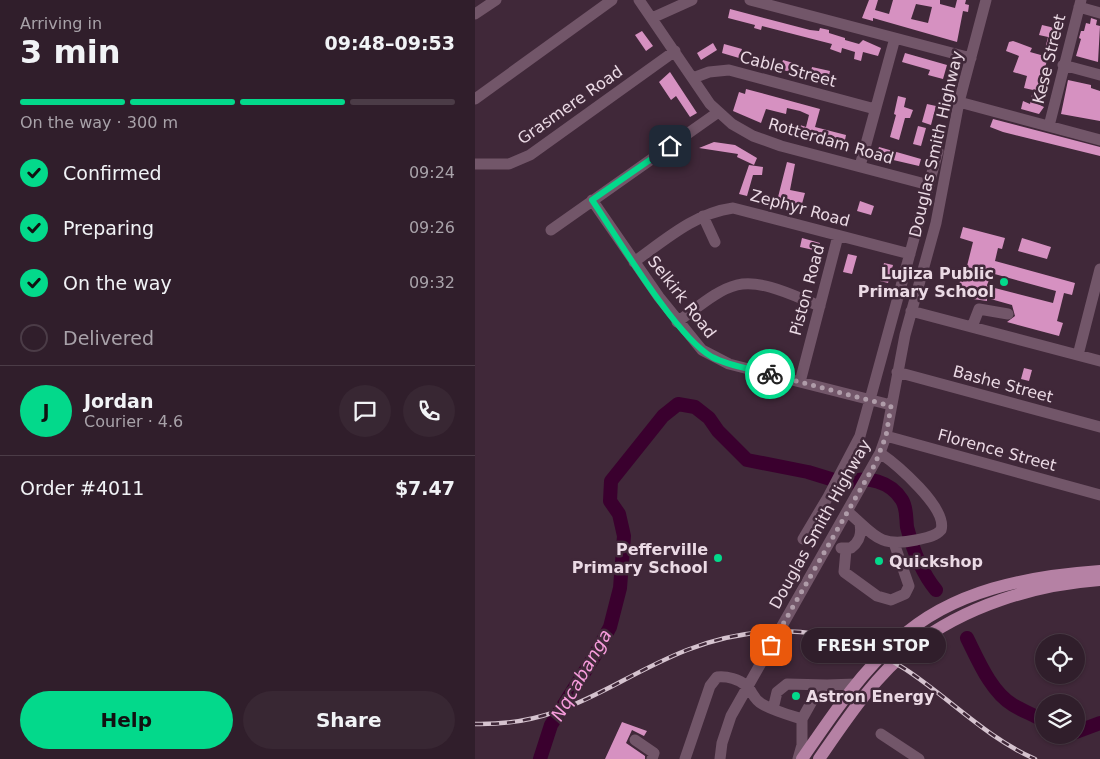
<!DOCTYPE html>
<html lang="en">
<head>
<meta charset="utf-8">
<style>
  :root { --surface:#301e2b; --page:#382733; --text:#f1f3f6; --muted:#a8a2a9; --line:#4b3c47; --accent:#03d98b }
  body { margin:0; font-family:"DejaVu Sans",sans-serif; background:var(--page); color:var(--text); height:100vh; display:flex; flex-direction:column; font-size:19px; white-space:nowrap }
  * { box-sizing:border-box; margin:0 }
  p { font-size:16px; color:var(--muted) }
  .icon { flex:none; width:28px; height:28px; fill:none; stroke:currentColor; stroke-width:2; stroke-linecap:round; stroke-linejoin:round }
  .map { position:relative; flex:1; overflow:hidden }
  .side { display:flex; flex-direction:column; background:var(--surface); width:475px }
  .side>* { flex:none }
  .tools { position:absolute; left:560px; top:634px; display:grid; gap:10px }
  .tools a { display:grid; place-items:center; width:50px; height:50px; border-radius:50%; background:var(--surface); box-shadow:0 1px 4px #0004,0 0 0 1px var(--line); font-size:25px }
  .pin { position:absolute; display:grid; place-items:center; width:42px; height:42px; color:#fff; margin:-21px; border-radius:10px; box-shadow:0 2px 8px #0006 }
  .courier { position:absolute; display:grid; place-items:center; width:50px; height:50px; margin:-25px; border:4px solid #03d98b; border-radius:50%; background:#fff; color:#222; box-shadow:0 1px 6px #0007 }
  .bubble { position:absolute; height:35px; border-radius:18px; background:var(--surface); box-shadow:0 1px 4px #0004,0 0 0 1px var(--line); font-size:16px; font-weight:800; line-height:35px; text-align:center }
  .headline em { font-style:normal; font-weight:800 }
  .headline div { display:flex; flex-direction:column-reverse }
  .headline { display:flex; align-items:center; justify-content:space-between; height:85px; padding:0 20px }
  h1 { font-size:32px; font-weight:800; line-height:38px }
  .bar { display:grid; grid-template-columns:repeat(4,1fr); gap:8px 5px; align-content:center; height:60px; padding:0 20px }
  .bar i { height:6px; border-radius:4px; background:var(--line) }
  .bar .current { background:var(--accent) }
  .bar p { grid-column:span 4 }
  .line { display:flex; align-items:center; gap:12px; padding:0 20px; border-top:1px solid var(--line) }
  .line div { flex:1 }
  .round { display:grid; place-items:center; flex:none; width:52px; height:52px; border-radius:26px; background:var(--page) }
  ol { padding:0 20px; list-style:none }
  li { display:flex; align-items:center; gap:15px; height:55px }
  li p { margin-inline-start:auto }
  li .icon { padding:5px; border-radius:50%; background:var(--accent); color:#111; stroke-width:4 }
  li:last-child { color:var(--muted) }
  li i { width:28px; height:28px; border:2px solid var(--line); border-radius:50% }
  .button { display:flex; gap:10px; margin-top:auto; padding:10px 20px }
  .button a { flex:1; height:58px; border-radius:30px; background:var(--accent); color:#111; font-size:20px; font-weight:800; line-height:58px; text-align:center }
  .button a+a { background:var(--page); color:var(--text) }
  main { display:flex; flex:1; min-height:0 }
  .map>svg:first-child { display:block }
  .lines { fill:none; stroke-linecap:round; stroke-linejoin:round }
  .river { stroke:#3a002e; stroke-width:14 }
  .building { fill:#d691c1; fill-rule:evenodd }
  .minor { stroke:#725669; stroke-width:11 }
  .major { stroke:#b581a4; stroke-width:12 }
  .rail-casing { stroke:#d5c3cf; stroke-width:4.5 }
  .rail { stroke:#402839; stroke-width:2.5; stroke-dasharray:8; stroke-linecap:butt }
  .done { stroke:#af9ca9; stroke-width:5; stroke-dasharray:0 9 }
  .route { stroke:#03d98b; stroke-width:6 }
  .poi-dot { fill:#03d98b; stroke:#402839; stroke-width:2 }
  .labels { text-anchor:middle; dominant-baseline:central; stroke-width:5; stroke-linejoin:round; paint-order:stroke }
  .street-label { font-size:16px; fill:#ebdae5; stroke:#402839 }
  .poi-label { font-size:16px; font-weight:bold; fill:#ebdae5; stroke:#402839; text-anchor:end }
  .water-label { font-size:18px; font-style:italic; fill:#f79cdc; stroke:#402839 }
</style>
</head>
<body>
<main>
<section class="side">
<div class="headline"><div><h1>3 min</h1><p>Arriving in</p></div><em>09:48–09:53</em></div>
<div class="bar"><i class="current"></i><i class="current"></i><i class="current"></i><i></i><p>On the way · 300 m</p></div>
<ol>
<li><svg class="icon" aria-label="check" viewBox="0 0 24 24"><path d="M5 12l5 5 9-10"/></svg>Confirmed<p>09:24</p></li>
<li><svg class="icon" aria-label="check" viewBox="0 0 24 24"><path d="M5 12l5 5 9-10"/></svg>Preparing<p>09:26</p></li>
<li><svg class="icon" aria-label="check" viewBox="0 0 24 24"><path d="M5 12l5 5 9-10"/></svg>On the way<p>09:32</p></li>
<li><i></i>Delivered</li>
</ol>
<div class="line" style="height:90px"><b class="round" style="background:var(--accent);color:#111">J</b><div><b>Jordan</b><p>Courier · 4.6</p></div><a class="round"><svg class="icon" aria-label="chat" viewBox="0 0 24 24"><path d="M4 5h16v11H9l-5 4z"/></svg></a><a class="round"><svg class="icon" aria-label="phone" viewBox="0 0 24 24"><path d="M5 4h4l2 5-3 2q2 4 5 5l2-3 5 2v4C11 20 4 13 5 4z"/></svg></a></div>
<div class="line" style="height:65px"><div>Order #4011</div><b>$7.47</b></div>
<div class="button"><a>Help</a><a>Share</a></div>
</section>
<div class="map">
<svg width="625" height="759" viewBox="0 0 625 759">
  <rect width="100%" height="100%" fill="#402839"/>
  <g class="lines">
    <path class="river" d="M 492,638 C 503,660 516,692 538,705 C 548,711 559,715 569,721
      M 601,732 L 625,723
      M 65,759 L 76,725 L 119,657 L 135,627 L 145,588 L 149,536 L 144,514 L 135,501 L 136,481 L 188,416 L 203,404 L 220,407 L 234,418 L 243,431 L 272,460 L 333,472 L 372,484 C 391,474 416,482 427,500 C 432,508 431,518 432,527 C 438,550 446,572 461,590"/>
  </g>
  <path class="building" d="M 394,0 L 403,0 L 400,10 L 414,14 L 418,0 L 465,0 L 465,4 L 480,8 L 482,0 L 491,0 L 490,4 L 494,5 L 493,12 L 488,11 L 482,42 L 398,18 L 398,21 L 387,18 ZM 441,4 L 457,7 L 453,23 L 436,19 Z
    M 255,9 L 335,30 L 344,31 L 345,28 L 354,30 L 354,33 L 370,38 L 370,40 L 384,44 L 388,40 L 406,48 L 403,56 L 388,52 L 386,61 L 379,59 L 380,52 L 367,48 L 366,53 L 355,49 L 357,44 L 287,26 L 286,30 L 279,28 L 280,25 L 253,18 Z
    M 616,18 L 622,20 L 621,25 L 625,26 L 623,62 L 601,56 L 606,39 L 604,38 L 606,31 L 609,31 L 611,23 L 615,24 Z
    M 567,25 L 584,29 L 578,51 L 570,49 L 573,37 L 564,35 Z
    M 167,31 L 178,46 L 171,51 L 160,35 Z
    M 538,41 L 557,48 L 555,52 L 573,57 L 565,85 L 567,86 L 563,104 L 569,107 L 564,114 L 546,109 L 548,101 L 555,104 L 558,90 L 549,88 L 552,76 L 538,72 L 544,56 L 531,51 L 534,42 Z
    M 238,43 L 242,50 L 226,60 L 222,53 Z
    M 249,44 L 267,49 L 264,58 L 247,53 Z
    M 430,53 L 472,65 L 468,79 L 453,75 L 455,70 L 427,62 Z
    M 308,60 L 325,65 L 322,74 L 305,69 Z
    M 337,67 L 355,71 L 353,80 L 335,76 Z
    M 195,72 L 222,113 L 215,117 L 201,96 L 196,100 L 184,82 Z
    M 593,80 L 616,85 L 616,88 L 625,91 L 625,121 L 586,114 Z
    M 271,89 L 345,109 L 340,127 L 371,135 L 369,145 L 319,133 L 322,124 L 331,127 L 334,115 L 325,111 L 312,108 L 311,114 L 291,109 L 286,123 L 258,111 L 264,92 L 270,94 Z
    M 423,96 L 431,98 L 429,107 L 438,110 L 435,118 L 430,118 L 424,140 L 415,137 L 421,115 L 419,114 Z
    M 452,104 L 461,106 L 456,125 L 447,122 Z
    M 518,119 L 625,147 L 625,156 L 528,132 L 515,127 Z
    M 443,126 L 451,128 L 446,146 L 438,144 Z
    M 239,142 L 260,145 L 282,158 L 279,165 L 262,157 L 263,154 L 224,148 Z
    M 404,147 L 446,159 L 444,166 L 401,156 Z
    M 312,162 L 320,164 L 315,190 L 330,193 L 325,211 L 301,205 Z
    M 274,165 L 288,167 L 287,175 L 278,175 L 272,196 L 264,194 Z
    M 385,201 L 399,206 L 396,215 L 382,211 Z
    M 488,227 L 530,238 L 527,249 L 523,248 L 520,261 L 600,283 L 597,295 L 589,293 L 582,321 L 588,323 L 584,336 L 532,322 L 540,316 L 537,305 L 512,298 L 512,301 L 498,299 L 482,293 L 485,281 L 488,282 L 498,242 L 485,238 ZM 516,273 L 581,291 L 578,303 L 512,286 Z
    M 327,238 L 345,243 L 343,251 L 325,247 Z
    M 547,238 L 576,247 L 572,259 L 543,251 Z
    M 373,254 L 382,256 L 377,274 L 368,272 Z
    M 409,263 L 418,265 L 413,283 L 405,281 Z
    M 549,368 L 557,370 L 554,381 L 546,379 Z
    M 147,722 L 172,731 L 169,736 L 157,730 L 151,743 L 170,756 L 170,759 L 130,759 Z"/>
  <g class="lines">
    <path class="minor" d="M 164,0 L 235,104 L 257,124 L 278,136 L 306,146 L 454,185
      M 275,0 L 496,58
      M 604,7 L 625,13
      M 0,14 L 21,0
      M 177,18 L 217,0
      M 588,65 L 625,75
      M 218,78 L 234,72 L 254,70 L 400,109
      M 0,99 L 137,0
      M 484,102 L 625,140
      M 574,126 L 606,0
      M 0,164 L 34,164 L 55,155 L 200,51
      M 385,166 L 420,38
      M 117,200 L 184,297 L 227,350 L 254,364 L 416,405
      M 228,216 L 240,242
      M 76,230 L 242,113
      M 159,262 C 190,240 220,213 258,208 L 435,254
      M 436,311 L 625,361
      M 202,322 C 220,310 241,290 262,285 C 288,279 321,297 345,306
      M 497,327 L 504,309 L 533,314
      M 603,355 L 625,269
      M 422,372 L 625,427
      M 325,382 L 363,236
      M 411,436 L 625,495
      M 373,512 C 399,534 403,548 441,540 C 450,538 460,537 466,530 C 473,508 421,464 405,453
      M 328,539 L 353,497 L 385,436 L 463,151
      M 366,548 L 376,548 C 384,542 387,535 385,524
      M 371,550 L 369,572 L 402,596 L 416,600 L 430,594 L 434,586 L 419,543
      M 298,709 L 302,692 L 312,684 L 352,685
      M 406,734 L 444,759
      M 160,740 L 179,753 L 177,759
      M 210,759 L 235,686 L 242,677 C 252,676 264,679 272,686 C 278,692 278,699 287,704 C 299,711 314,715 327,719
      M 245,759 L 247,743 L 256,716 L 405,453 L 411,436 L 430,335 L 461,223 L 484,102 L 511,0
      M 323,759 L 327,745 L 327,719 L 341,694 L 352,685 L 381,684"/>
    <path class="major" d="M 327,759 C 356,717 384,674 423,640 C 477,590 554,576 625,571
      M 344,759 C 371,720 399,677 437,647 C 490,606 558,585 625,580"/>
    <g class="rail-casing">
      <path id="rail" d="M 0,724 C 91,726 134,681 212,650 C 263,630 322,624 375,642 C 449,666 492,729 560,759"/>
    </g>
    <use href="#rail" class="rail"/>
  </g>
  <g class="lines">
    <path class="done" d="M 295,374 L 416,406 L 411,436 L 400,464 L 296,645"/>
    <path class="route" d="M 195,146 L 117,200 C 143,238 200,336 237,357 C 254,366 276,369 295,374"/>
  </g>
  <g class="poi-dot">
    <circle cx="529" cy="282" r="5"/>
    <circle cx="243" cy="558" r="5"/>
    <circle cx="404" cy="561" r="5"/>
    <circle cx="321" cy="696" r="5"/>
  </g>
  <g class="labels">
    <g class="street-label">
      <text transform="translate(574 59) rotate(-76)">Kese Street</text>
      <text transform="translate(313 69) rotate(15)">Cable Street</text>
      <text transform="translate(95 105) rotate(-35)">Grasmere Road</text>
      <text transform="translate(356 141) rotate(16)">Rotterdam Road</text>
      <text transform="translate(461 144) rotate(-77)">Douglas Smith Highway</text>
      <text transform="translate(325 208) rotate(15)">Zephyr Road</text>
      <text transform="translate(332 290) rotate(-75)">Piston Road</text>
      <text transform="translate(207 297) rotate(52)">Selkirk Road</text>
      <text transform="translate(528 384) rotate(15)">Bashe Street</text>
      <text transform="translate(522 450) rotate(15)">Florence Street</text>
      <text transform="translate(345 524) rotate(-61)">Douglas Smith Highway</text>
    </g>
    <g class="poi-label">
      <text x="519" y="273">Lujiza Public<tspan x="519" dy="18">Primary School</tspan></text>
      <text x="233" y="549">Pefferville<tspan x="233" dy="18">Primary School</tspan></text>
      <text x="414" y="561" text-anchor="start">Quickshop</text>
      <text x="331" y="696" text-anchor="start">Astron Energy</text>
    </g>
    <g class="water-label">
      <text transform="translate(106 675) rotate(-60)">Nqcabanga</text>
    </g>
  </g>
</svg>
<div class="tools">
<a><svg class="icon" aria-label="locate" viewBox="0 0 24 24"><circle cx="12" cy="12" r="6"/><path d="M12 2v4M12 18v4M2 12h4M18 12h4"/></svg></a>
<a><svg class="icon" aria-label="layers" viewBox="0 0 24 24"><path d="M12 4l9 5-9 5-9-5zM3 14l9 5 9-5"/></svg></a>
</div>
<div class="pin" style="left:296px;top:645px;background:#ea580c"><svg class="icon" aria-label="bag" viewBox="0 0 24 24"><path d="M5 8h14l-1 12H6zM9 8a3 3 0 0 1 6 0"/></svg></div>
<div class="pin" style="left:195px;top:146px;background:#1f2937"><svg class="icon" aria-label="home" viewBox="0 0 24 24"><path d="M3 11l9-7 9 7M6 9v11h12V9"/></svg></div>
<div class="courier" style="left:295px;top:374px"><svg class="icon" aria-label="bike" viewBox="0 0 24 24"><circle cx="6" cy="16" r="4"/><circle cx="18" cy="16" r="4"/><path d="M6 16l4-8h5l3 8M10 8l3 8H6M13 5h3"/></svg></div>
<div class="bubble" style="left:326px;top:628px;width:145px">FRESH STOP</div>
</div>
</main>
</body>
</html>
